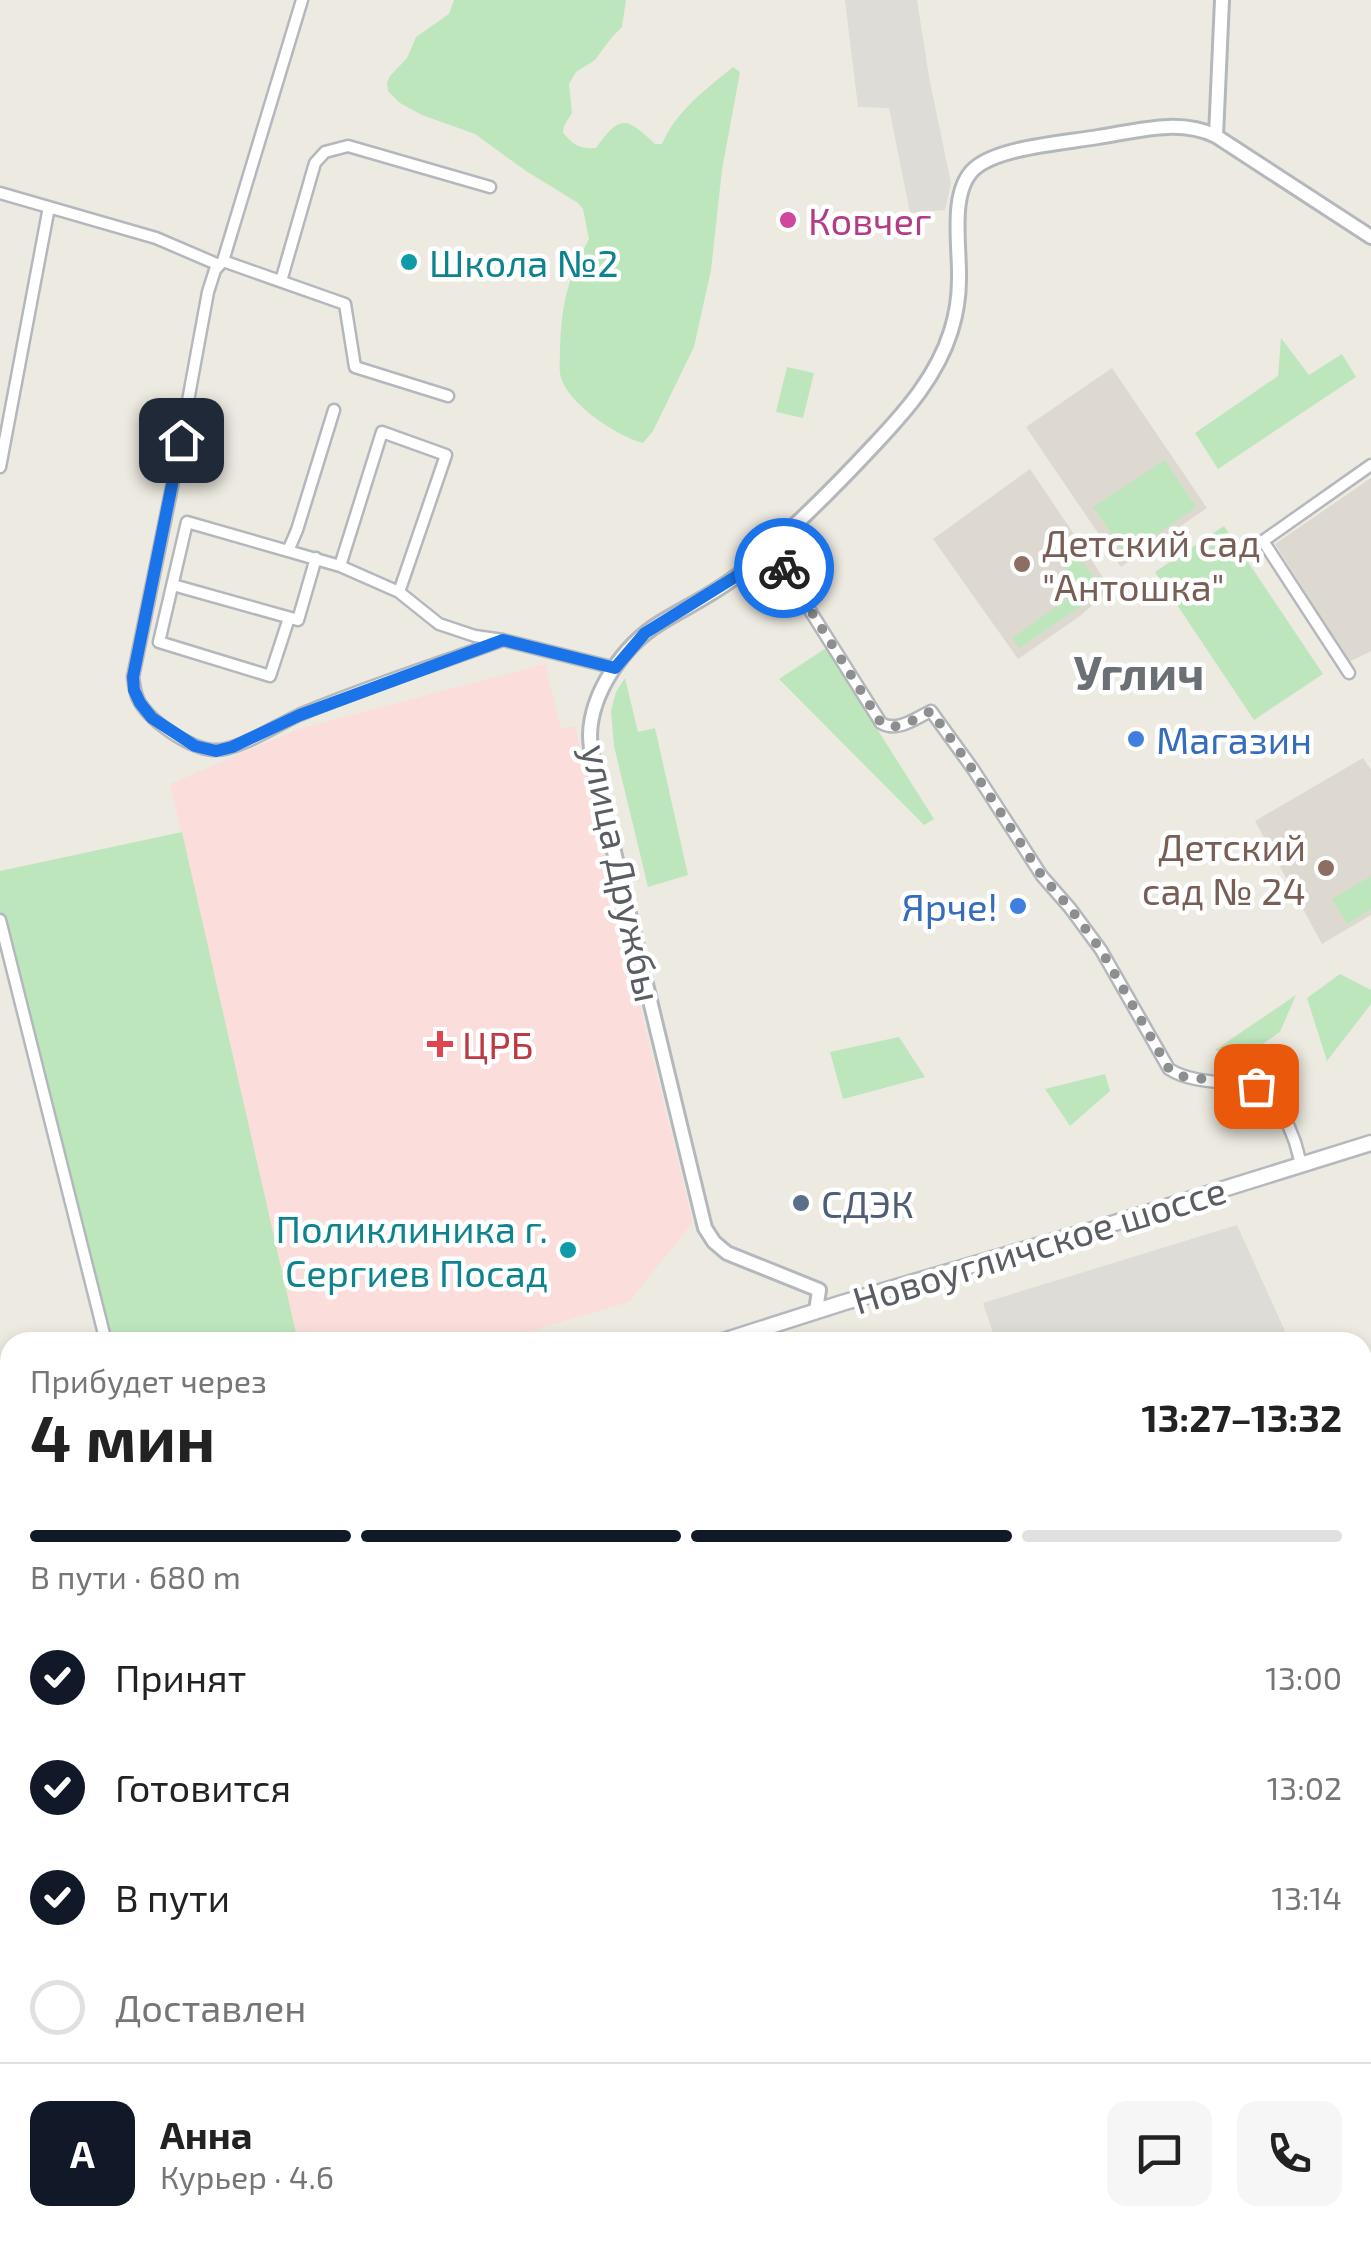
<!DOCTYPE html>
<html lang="ru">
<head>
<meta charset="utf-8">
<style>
  :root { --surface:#fff; --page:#f6f6f6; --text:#222; --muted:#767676; --line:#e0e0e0; --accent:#111827 }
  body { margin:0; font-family:"Exo 2",sans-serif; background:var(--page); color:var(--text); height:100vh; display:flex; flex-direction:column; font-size:38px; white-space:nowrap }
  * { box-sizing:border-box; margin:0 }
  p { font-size:32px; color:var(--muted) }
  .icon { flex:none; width:55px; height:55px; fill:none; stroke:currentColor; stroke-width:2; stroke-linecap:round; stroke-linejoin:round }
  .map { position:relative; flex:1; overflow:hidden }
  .sheet { position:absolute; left:0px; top:1332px; width:1372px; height:932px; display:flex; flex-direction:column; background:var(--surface); border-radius:30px 30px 0 0; box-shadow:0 5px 15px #0003 }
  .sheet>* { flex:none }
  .pin { position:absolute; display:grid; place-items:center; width:85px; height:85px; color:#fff; margin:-42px; border-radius:20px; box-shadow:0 5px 15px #0006 }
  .courier { position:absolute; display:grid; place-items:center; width:100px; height:100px; margin:-50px; border:8px solid #1a73e8; border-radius:50%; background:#fff; color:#222; box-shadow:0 2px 12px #0007 }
  .headline em { font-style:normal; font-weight:700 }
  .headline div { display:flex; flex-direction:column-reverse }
  .headline { display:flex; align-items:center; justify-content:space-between; height:170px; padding:0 30px }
  h1 { font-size:65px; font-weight:700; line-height:75px }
  .bar { display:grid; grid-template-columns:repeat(4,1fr); gap:15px 10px; align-content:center; height:120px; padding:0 30px }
  .bar i { height:12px; border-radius:8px; background:var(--line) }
  .bar .selected { background:var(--accent) }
  .bar p { grid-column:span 4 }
  .line { display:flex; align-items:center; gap:25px; padding:0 30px; border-top:2px solid var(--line) }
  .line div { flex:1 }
  .round { display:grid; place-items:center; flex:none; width:105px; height:105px; border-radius:20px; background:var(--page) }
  ol { padding:0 30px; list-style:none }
  li { display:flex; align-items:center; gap:30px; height:110px }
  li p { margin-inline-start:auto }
  li .icon { padding:10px; border-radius:50%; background:var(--accent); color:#fff; stroke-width:4 }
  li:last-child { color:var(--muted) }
  li i { width:55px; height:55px; border:5px solid var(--line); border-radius:50% }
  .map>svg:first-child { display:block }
  .industrial { fill:#dedcd6 }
  .education { fill:#ddd9d0 }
  .medical { fill:#fbdedc }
  .green { fill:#bee6bd }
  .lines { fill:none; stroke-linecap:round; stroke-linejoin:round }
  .stream { stroke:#9fd8ff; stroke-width:2.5 }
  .minor-casing { stroke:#b4b8bc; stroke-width:15 }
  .tertiary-casing { stroke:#b4b8bc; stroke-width:18 }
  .secondary-casing { stroke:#b5b9be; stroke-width:19 }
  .minor { stroke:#fff; stroke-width:10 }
  .tertiary { stroke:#fff; stroke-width:12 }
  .secondary { stroke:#fff; stroke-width:14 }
  .done { stroke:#8d8f8f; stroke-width:10; stroke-dasharray:0 18 }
  .route { stroke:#1a73e8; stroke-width:12 }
  .hotel-dot { fill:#d1479c; stroke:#fff; stroke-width:4 }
  .culture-dot { fill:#0f9aa8; stroke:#fff; stroke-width:4 }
  .education-dot { fill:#8d6e63; stroke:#fff; stroke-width:4 }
  .shop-dot { fill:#3f7fe0; stroke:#fff; stroke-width:4 }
  .health-dot { fill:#e0444e; stroke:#fff; stroke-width:4 }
  .service-dot { fill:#5c6f8a; stroke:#fff; stroke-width:4 }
  .labels { text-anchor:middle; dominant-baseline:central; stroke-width:9; stroke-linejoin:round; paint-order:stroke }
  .hotel-label { font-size:38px; fill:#b23c85; stroke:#fff; text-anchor:start }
  .culture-label { font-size:38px; fill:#0d838f; stroke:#fff; text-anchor:start }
  .education-label { font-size:38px; fill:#785e54; stroke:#fff; text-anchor:start }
  .shop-label { font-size:38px; fill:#366cbe; stroke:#fff; text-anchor:start }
  .street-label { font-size:38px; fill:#5a5e63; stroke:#fff }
  .health-label { font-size:38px; fill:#be3a42; stroke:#fff; text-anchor:start }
  .service-label { font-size:38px; fill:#4e5e75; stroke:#fff; text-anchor:start }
  .district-label { font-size:48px; font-weight:bold; fill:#6b7075; stroke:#fff }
</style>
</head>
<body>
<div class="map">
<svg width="1371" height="2264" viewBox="0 0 1371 2264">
  <rect width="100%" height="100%" fill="#edeae1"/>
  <path class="industrial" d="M 845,0 L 917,0 L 929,77 L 951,183 L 945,210 L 910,213 L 889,108 L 858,107 Z
    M 1237,1225 L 1290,1342 L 996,1342 L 983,1303 Z
    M 1371,1734 L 1371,1933 L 1363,1940 L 1362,1739 Z
    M 10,1763 L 10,2210 L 0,2208 L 0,1770 Z
    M 125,2255 L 878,2255 L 871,2264 L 67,2264 Z"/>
  <path class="education" d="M 1112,368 L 1207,508 L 1121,567 L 1026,427 Z
    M 1030,469 L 1111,589 L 1080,616 L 1018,659 L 933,539 Z
    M 1371,478 L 1371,651 L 1349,662 L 1275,544 Z
    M 1363,758 L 1371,770 L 1371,915 L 1322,944 L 1255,821 Z"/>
  <path class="medical" d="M 545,664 L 561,729 L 575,726 L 616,909 L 693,1222 L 629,1302 L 585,1315 L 496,1342 L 298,1342 L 170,784 L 298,729 Z"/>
  <path class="green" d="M 454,0 L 626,0 L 622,27 L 612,37 L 595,60 L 576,72 L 569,84 L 572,113 L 564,126 L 563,133 C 574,145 579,149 596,148 C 620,115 625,116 655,144 L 662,144 C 676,111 705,90 733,67 L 740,72 L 722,170 L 711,270 L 694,347 L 653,431 L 643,443 C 617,436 575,408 563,383 C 558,374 560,362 560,352 C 561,307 567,279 589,239 L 583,209 L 578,203 L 526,171 L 475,134 L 422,115 L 400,103 L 388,91 L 387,83 L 390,76 L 407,58 L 416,37 L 449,14 Z
    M 1281,338 L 1309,375 L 1342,354 L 1356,377 L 1218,469 L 1195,433 L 1278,376 Z
    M 787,367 L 814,373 L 803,418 L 776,412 Z
    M 1165,460 L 1196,507 L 1126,556 L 1093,507 Z
    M 1224,526 L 1323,674 L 1254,720 L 1155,572 Z
    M 1065,535 L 1103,591 L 1020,648 L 1012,638 L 1080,590 L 1049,545 Z
    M 826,648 L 934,819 L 924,825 L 779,679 Z
    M 625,678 L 638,732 L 655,728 L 688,875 L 648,887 L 614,746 L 611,711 L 616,692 Z
    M 182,832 L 298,1342 L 106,1342 L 0,920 L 0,871 Z
    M 1371,876 L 1371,909 L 1347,924 L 1332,899 Z
    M 1340,974 L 1371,990 L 1371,1004 L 1327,1061 L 1307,998 Z
    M 1296,995 L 1280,1032 L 1241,1059 L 1215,1050 Z
    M 899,1037 L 925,1077 L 843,1099 L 830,1052 Z
    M 1105,1074 L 1110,1091 L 1070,1126 L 1045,1089 Z"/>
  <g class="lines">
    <path class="stream" d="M 1362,1981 L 1371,1974
      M 1040,2255 L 1043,2264
      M 897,2264 L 903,2255"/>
    <g class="minor-casing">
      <path id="minor" d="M 302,0 L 223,261 L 215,270 L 208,292 L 174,477 L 133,677 C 134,685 135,692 138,699 C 149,721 189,748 213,750 C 236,752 277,725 299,715 C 365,687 435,665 503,640
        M 0,193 L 156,238 L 219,265
        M 223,261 L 345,304 L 355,367 L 448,396
        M 281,281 L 315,163 L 325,152 L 348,146 L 490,187
        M 334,410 L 297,530 L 288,551 L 340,566 L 399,592 L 439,624 L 475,636 L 503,640 L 615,668
        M 0,467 L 49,207
        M 770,547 L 881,723 C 897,733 916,718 931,711 L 973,769 L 1042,876 L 1070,908 L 1101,950 L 1169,1069 C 1197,1087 1242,1079 1275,1092 L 1295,1142 L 1301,1164
        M 288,551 L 187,522 L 159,642 L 270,676 L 289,618
        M 340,566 L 382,432 L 446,455 L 399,592
        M 173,585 L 298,620 L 316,558
        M 1349,673 L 1263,541 L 1371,465
        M 0,920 L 106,1342
        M 0,1519 L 10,1514
        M 1362,2185 L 1371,2178
        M 1184,2255 L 1191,2264
        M 1265,2264 L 1276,2255"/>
    </g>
    <g class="tertiary-casing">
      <path id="tertiary" d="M 1216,136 L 1222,0
        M 816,1311 L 819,1290 L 727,1253 L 714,1242 L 705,1228 L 595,773 C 593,760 590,748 590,735 C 591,692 624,645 660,623 C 686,607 714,594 738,575 C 785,537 834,488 875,444 C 906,411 937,376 951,331 C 956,315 959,296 959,279 C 960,247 949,192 974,169 C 998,147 1064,143 1098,137 C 1137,131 1179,118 1216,136 L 1371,237"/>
    </g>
    <g class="secondary-casing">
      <path id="secondary" d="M 720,1342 L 842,1303 L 1092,1230 L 1371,1143
        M 0,1639 L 10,1635"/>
    </g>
    <use href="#minor" class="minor"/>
    <use href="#tertiary" class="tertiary"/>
    <use href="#secondary" class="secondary"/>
  </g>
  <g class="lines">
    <path class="done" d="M 784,568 L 881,723 C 897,733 916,718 931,711 L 973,770 L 1042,876 L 1070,908 L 1101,950 L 1169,1069 L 1180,1076 L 1256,1086"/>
    <path class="route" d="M 181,440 L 133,677 L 134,690 L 140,703 L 152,718 L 195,746 L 216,751 L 232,747 L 300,715 L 503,640 L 615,668 L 645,633 L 735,577 L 770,547 L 784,568"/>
  </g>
  <circle class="hotel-dot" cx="788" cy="220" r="10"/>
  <g class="culture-dot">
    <circle cx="409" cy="262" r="10"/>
    <circle cx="568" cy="1250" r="10"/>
  </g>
  <g class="education-dot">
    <circle cx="1022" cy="564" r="10"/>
    <circle cx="1326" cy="868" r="10"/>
  </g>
  <g class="shop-dot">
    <circle cx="1136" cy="739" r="10"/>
    <circle cx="1018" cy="906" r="10"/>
  </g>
  <path class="health-dot" d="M435 1029h10v10h10v10h-10v10h-10v-10h-10v-10h10z"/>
  <circle class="service-dot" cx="801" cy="1203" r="10"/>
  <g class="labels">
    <g class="hotel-label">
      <text x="808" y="220">Ковчег</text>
    </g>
    <g class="culture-label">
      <text x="429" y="262">Школа №2</text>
      <text x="548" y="1228" text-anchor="end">Поликлиника г.<tspan x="548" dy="44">Сергиев Посад</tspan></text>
    </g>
    <g class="education-label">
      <text x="1042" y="542">Детский сад<tspan x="1042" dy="44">"Антошка"</tspan></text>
      <text x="1306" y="846" text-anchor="end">Детский<tspan x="1306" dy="44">сад № 24</tspan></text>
    </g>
    <g class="shop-label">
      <text x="1156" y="739">Магазин</text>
      <text x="998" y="906" text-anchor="end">Ярче!</text>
    </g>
    <g class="street-label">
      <text transform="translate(623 873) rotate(78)">улица Дружбы</text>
      <text transform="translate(1039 1244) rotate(-17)">Новоугличское шоссе</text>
    </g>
    <g class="health-label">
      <text x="462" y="1044">ЦРБ</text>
    </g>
    <g class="service-label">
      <text x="821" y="1203">СДЭК</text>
    </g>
    <g class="district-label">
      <text x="1139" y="671">Углич</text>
    </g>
  </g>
</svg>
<div class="pin" style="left:1256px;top:1086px;background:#ea580c"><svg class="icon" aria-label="bag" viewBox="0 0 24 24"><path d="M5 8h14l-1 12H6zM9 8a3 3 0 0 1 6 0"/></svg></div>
<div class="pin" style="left:181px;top:440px;background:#1f2937"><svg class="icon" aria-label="home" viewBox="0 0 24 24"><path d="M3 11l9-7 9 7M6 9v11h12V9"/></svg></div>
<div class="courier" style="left:784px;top:568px"><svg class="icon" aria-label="bike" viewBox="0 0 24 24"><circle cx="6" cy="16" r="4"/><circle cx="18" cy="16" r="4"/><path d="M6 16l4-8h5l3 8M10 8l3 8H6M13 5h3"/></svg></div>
<section class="sheet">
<div class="headline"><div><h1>4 мин</h1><p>Прибудет через</p></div><em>13:27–13:32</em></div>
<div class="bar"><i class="selected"></i><i class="selected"></i><i class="selected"></i><i></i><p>В пути · 680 m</p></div>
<ol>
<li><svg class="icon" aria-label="check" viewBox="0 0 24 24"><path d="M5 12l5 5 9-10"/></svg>Принят<p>13:00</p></li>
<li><svg class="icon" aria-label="check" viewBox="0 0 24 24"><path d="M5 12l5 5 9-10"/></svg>Готовится<p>13:02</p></li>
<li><svg class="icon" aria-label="check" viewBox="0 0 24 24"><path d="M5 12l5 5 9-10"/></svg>В пути<p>13:14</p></li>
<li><i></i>Доставлен</li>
</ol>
<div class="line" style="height:180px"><b class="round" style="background:var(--accent);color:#fff">А</b><div><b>Анна</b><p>Курьер · 4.6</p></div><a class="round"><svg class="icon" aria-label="chat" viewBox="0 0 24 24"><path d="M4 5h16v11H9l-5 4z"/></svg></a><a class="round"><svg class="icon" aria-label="phone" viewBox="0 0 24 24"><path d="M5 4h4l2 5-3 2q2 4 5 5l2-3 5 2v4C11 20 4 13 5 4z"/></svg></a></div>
</section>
</div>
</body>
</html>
